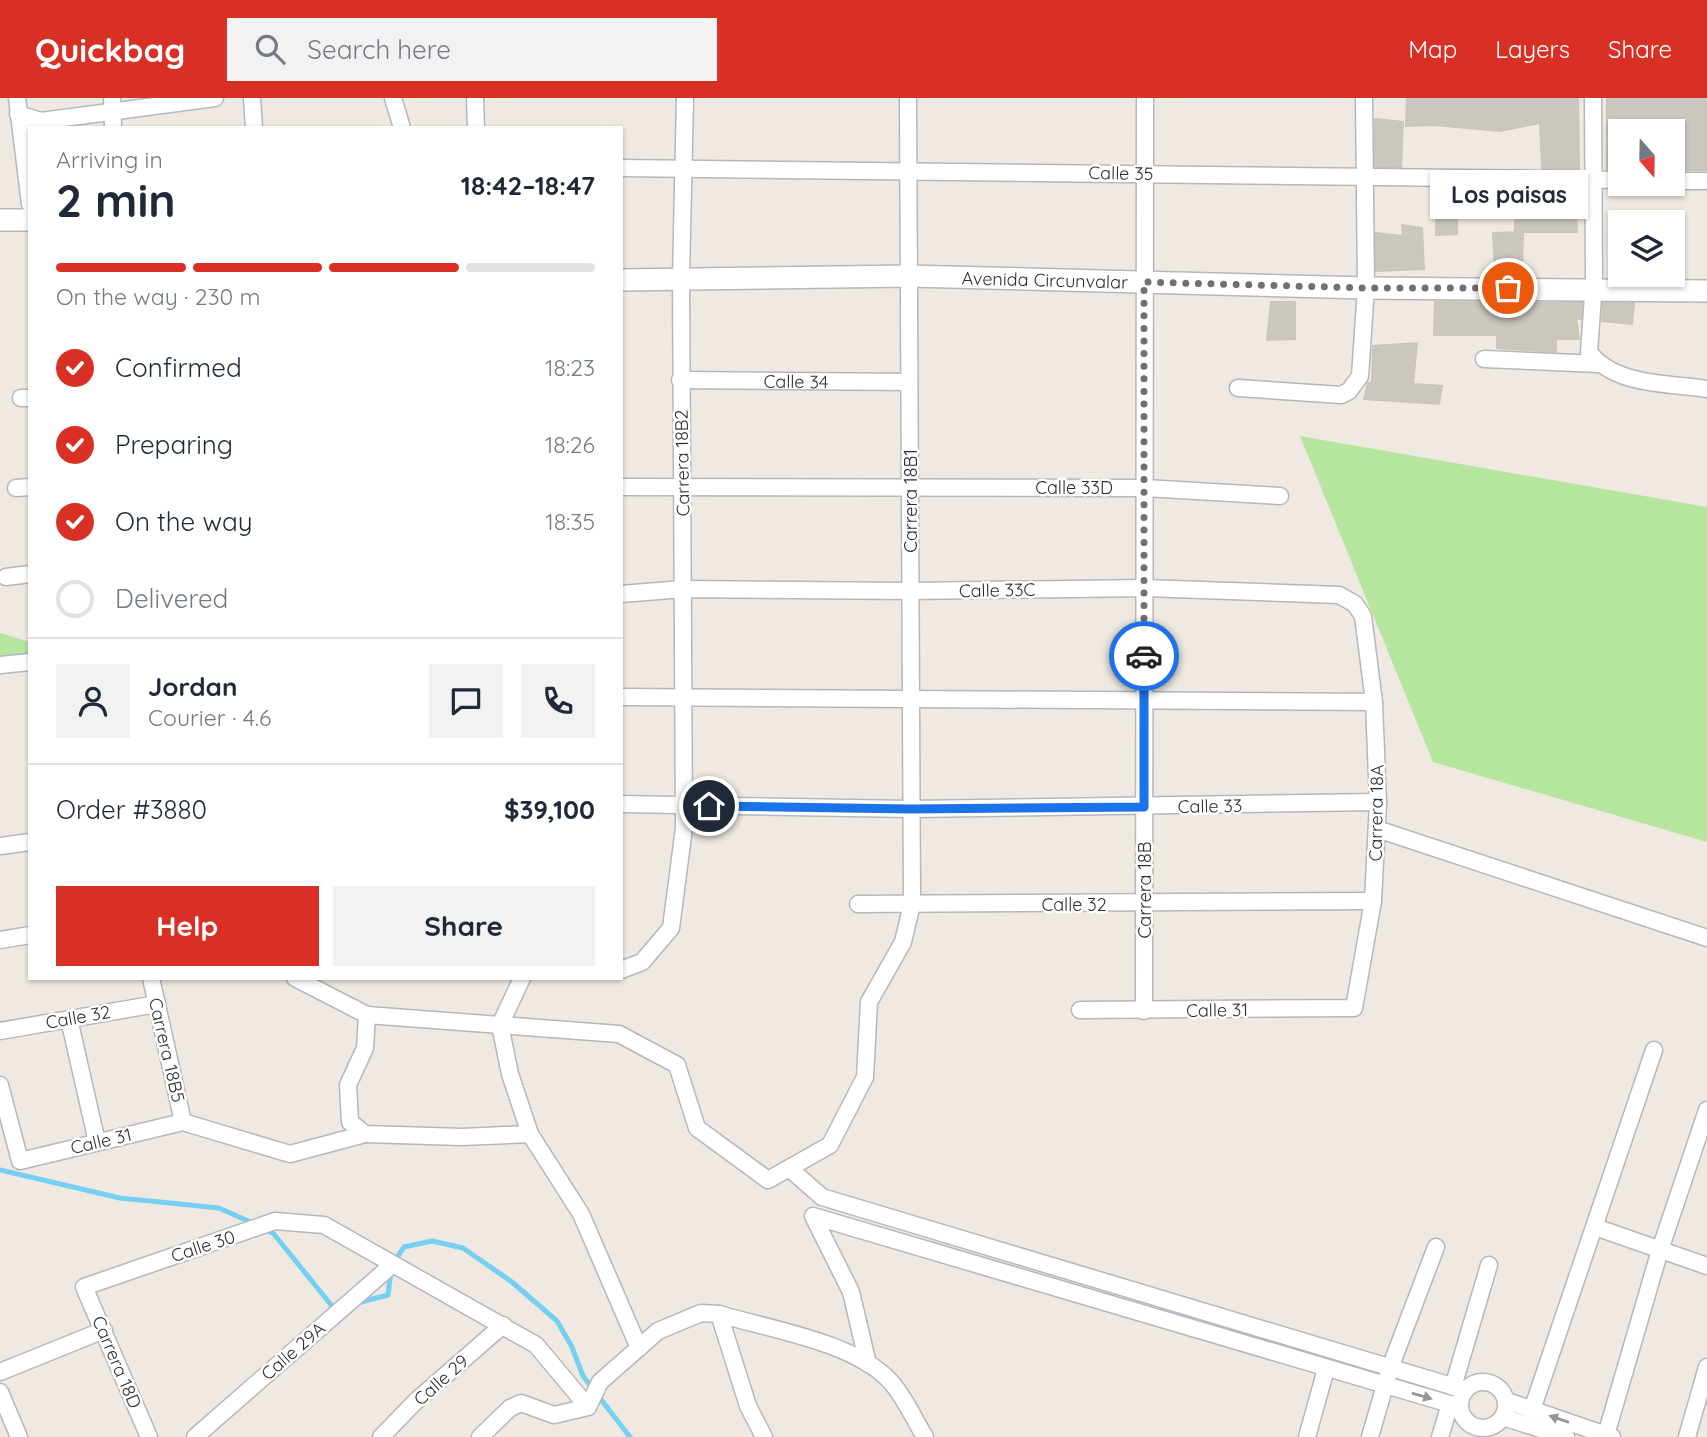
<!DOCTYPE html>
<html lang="en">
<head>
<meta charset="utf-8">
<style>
  :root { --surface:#fff; --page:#f2f2f3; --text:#1f2937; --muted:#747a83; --line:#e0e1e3; --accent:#d93025 }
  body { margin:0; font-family:Quicksand,sans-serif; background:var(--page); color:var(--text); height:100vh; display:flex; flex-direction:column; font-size:26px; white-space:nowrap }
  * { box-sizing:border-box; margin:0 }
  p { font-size:23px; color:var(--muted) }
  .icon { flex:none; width:38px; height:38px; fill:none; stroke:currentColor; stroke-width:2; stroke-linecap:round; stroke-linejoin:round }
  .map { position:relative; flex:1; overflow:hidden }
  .sheet { position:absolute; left:28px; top:28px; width:595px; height:854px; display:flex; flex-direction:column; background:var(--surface); border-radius:0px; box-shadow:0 2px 5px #0004 }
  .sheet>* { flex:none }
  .needle { width:46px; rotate:160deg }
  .tools { position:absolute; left:1608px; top:21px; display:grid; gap:14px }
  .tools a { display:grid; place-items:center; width:77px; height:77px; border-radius:0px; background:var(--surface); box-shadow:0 2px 5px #0004; font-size:35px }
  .pin { position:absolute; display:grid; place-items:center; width:60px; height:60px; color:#fff; margin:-30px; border:4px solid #fff; border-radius:50%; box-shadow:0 2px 7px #0007 }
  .courier { position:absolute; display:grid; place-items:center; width:70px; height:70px; margin:-35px; border:5px solid #1a73e8; border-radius:50%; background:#fff; color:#222; box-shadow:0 2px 9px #0007 }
  .bubble { position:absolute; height:49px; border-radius:0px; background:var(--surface); box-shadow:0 2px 5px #0004; font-size:23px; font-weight:700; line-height:49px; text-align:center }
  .summary em { font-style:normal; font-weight:700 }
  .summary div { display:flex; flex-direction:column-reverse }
  .summary { display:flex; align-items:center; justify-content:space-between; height:119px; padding:0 28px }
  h1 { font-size:46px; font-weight:700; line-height:52px }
  .bar { display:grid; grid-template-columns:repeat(4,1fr); gap:10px 7px; align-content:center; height:84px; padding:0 28px }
  .bar i { height:9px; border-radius:5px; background:var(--line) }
  .bar .selected { background:var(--accent) }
  .bar p { grid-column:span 4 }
  .line { display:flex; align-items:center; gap:18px; padding:0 28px; border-top:2px solid var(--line) }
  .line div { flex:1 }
  .round { display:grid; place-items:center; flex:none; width:74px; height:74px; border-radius:0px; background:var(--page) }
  ol { padding:0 28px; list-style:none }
  li { display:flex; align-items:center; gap:21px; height:77px }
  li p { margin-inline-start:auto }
  li .icon { padding:7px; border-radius:50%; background:var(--accent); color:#fff; stroke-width:4 }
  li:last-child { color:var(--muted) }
  li i { width:38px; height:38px; border:4px solid var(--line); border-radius:50% }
  .cta { display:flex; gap:14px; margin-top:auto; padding:14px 28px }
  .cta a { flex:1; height:80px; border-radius:0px; background:var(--accent); color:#fff; font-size:28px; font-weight:700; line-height:80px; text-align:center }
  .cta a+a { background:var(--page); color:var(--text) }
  header { display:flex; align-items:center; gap:42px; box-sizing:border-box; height:98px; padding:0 35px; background:var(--accent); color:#fff }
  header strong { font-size:33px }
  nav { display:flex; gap:38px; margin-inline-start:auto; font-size:24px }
  .search { width:490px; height:63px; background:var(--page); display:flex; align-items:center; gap:18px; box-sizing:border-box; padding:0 24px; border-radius:0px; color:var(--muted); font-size:26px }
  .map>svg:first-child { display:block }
  .green { fill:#b6e59e }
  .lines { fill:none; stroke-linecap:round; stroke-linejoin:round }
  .stream { stroke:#75cff0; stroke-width:5 }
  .building { fill:#cbc7bf; stroke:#cbc5ba; stroke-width:2 }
  .minor-casing { stroke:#b4b7c1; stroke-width:19 }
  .secondary-casing { stroke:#b4b7c1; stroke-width:24 }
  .minor { stroke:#fff; stroke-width:16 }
  .secondary { stroke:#fff; stroke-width:21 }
  .oneway { fill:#969696 }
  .done { stroke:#726f6d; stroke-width:7; stroke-dasharray:0 12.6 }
  .route { stroke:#1a73e8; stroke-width:9 }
  .labels { text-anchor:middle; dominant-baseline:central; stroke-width:5; stroke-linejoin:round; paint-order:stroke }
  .street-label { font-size:18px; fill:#2e2e2e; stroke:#fff }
</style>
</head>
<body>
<header>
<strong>Quickbag</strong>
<div class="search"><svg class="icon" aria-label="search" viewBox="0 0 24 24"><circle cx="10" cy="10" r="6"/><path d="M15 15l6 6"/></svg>Search here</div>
<nav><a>Map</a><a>Layers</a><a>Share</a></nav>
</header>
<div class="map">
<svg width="1707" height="1339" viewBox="0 0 1707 1339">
  <rect width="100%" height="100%" fill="#efe9e1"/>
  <path class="green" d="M 1300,338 L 1707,409 L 1707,744 L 1433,664 Z
    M 0,535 L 30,544 L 30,564 L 0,567 Z"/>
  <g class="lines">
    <path class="stream" d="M 0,1072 L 120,1100 L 219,1110 L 255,1126
      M 264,1131 L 273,1135 L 332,1208 L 340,1208
      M 394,1164 L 404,1149 L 432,1143 L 463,1150 L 512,1184 L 557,1223 L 572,1249 L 583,1278 L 630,1339
      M 353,1206 L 388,1197 L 391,1173"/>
  </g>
  <path class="building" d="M 1407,0 L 1578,0 L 1579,71 L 1542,71 L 1540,25 L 1500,33 L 1434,27 L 1406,28 Z
    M 1607,0 L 1707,0 L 1707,72 L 1673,72 L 1673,33 L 1620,33 L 1620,72 L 1607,71 Z
    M 1375,21 L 1403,24 L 1401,69 L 1375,69 Z
    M 1437,90 L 1457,92 L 1457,136 L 1436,137 Z
    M 1542,92 L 1575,92 L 1577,134 L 1515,134 L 1515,96 L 1542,97 Z
    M 1402,127 L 1422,130 L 1424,171 L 1376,173 L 1376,135 L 1403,138 Z
    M 1523,134 L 1522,178 L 1495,178 L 1493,135 Z
    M 1271,204 L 1295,204 L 1295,241 L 1267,242 Z
    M 1435,204 L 1582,205 L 1581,221 L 1576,220 L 1579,241 L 1556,241 L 1556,254 L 1497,250 L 1497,237 L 1434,237 Z
    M 1603,205 L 1634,205 L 1632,226 L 1602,223 Z
    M 1417,245 L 1413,286 L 1442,288 L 1439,306 L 1364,301 L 1368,285 L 1372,284 L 1373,248 Z"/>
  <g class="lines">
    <g class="minor-casing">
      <g id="minor">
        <path d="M 17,0 L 30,106"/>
        <path d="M 112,0 L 113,30"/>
        <path d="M 252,0 L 254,30"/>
        <path d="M 393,0 L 402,30"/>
        <path d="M 475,0 L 476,30"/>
        <path d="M 1593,0 L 1594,184 L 1589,254 C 1615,288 1667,285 1707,291"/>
        <path d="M 18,16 L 41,23 L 215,0"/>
        <path d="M 621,70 L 1620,82"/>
        <path d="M 1673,83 L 1707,83"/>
        <path d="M 1484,261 L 1599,266"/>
        <path id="s1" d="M 680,282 L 909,284"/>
        <path d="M 1238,290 L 1341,297 L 1349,293 L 1360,278 L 1366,190 L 1364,0"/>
        <path d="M 21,300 L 30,300"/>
        <path d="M 621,389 L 1145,390 L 1280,398"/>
        <path d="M 16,390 L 30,389"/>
        <path d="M 6,479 L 30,476"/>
        <path d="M 621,496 L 683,491 L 910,493 L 1145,490 L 1339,497 L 1355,506 L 1363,518 L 1374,604 L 1378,704 L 1373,803 L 1354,910 L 1080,912"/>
        <path d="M 0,567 L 30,564"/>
        <path d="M 621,599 L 1374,604"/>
        <path d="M 621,706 L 911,711 L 1378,704"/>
        <path d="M 1377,731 L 1707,840"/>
        <path d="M 0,748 L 30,744"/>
        <path d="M 858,806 L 1373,803"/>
        <path d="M 0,842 L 30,837"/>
        <path d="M 621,872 L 642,864 L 671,830 L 684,730 L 681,179 L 685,0"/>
        <path d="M 151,880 L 183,1024"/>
        <path d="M 295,880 L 367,917 L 619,936 L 677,967 L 697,1030 L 768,1082 L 830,1047 L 865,979 L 869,904 L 903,844 L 912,806 L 908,0"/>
        <path d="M 522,880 L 500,927 L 510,976 L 530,1036 L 581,1116 L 639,1250"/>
        <path d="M 1144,913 L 1145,0"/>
        <path d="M 367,917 L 365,950 L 348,987 L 350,1024 L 365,1036 L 462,1039 L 530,1036"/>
        <path d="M 69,921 L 97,1044"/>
        <path d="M 0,933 L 157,906"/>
        <path d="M 0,987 L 20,1063 L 183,1024 L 290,1056 L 365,1036"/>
        <path d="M 790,1071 L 822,1099 L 1465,1292"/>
        <path d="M 1595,1129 L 1707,1168"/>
        <path d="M 719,1216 L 748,1308 L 764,1339"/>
        <path d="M 868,1266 L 851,1194 L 813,1118 L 1460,1309"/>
        <path d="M 0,1274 L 104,1232"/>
        <circle cx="1483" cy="1307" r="23"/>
        <path d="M 1453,1289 L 1489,1167"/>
        <path d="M 0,1294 L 19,1339"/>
        <path d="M 1507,1303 L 1612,1339"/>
        <path d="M 1532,1312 L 1654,952"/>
        <path d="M 1503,1319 L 1566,1339"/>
        <path d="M 1606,1337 L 1660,1152 L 1707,1012"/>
        <path d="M 149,1339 L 84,1189 L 275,1123 L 324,1127 L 536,1247 L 588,1309"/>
        <path d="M 195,1339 L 392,1167"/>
        <path d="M 381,1339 L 416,1303 L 503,1227"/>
        <path d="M 480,1339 L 510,1310 L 521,1305 L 554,1317 L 588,1309 L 600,1284 L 658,1233 L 701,1215 L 719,1216 C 769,1231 854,1244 890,1283 C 904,1298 914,1321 925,1339"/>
        <path d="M 1307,1339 L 1326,1271"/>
        <path d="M 1370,1339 L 1390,1270 L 1436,1149"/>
        <path d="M 1440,1339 L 1450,1306"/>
        <path d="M 1687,1339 L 1707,1269"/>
      </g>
    </g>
    <g class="secondary-casing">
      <g id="secondary">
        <path d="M 0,122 L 30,122"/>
        <path id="s2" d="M 621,182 L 909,178 L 1366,190 L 1707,193"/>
      </g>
    </g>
    <use href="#minor" class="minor"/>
    <use href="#secondary" class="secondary"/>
  </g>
  <defs><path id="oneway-solid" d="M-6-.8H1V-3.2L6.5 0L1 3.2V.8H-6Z" transform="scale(1.75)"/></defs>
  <g class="oneway">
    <use href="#oneway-solid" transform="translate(1422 1298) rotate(16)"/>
    <use href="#oneway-solid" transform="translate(1559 1321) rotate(-161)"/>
  </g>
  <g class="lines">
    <path class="done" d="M 1144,558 L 1144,184 L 1366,190 L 1508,190"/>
    <path class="route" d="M 709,708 L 911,711 L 1144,709 L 1144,558"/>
  </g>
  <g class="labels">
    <g class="street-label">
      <text transform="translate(1121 75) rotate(1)">Calle 35</text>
      <text stroke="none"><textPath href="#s2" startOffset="424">Avenida Circunvalar</textPath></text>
      <text stroke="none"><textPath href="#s1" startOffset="116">Calle 34</textPath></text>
      <text transform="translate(682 365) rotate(-91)">Carrera 18B2</text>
      <text x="1074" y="389">Calle 33D</text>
      <text transform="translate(910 403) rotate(-90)">Carrera 18B1</text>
      <text transform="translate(997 492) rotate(-1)">Calle 33C</text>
      <text transform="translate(1210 708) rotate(-1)">Calle 33</text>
      <text transform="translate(1376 715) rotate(-89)">Carrera 18A</text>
      <text transform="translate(1144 792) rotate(-90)">Carrera 18B</text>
      <text x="1074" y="806">Calle 32</text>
      <text transform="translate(1217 912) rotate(-1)">Calle 31</text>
      <text transform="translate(78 919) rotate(-10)">Calle 32</text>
      <text transform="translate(167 952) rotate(77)">Carrera 18B5</text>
      <text transform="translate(101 1043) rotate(-13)">Calle 31</text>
      <text transform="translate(203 1148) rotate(-18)">Calle 30</text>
      <text transform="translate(293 1253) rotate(-41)">Calle 29A</text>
      <text transform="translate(117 1264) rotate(67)">Carrera 18D</text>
      <text transform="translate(441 1282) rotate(-42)">Calle 29</text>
    </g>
  </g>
</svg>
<div class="tools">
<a><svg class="needle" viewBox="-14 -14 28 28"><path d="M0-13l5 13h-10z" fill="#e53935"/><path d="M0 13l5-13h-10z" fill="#747a83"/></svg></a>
<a><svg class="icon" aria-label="layers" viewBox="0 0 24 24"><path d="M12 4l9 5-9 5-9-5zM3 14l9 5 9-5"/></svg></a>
</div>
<div class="pin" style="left:1508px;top:190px;background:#ea580c"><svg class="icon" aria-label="bag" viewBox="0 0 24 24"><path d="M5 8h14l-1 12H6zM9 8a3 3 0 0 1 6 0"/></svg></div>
<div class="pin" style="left:709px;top:708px;background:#1f2937"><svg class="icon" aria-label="home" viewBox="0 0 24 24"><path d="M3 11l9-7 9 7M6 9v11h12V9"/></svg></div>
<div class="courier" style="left:1144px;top:558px"><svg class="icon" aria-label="car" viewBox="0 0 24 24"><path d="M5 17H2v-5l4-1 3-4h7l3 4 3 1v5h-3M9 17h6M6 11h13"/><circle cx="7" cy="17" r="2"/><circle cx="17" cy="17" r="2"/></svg></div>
<div class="bubble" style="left:1430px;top:72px;width:158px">Los paisas</div>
<section class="sheet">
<div class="summary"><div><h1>2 min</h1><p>Arriving in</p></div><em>18:42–18:47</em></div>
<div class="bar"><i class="selected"></i><i class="selected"></i><i class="selected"></i><i></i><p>On the way · 230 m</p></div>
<ol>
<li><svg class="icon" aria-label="check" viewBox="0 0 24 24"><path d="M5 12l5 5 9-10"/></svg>Confirmed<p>18:23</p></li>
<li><svg class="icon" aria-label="check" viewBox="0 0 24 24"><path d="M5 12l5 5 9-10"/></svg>Preparing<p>18:26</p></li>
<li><svg class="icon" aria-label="check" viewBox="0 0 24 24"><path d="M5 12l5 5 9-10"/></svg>On the way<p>18:35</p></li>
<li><i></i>Delivered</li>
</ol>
<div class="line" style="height:126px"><a class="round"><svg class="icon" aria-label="person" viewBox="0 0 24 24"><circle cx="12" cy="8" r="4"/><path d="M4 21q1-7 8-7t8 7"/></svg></a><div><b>Jordan</b><p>Courier · 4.6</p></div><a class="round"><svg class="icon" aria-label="chat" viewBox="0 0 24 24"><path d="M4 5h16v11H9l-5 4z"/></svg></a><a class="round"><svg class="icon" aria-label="phone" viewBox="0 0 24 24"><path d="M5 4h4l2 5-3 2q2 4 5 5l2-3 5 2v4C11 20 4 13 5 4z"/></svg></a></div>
<div class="line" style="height:91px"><div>Order #3880</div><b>$39,100</b></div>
<div class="cta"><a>Help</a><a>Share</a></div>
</section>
</div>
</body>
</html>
